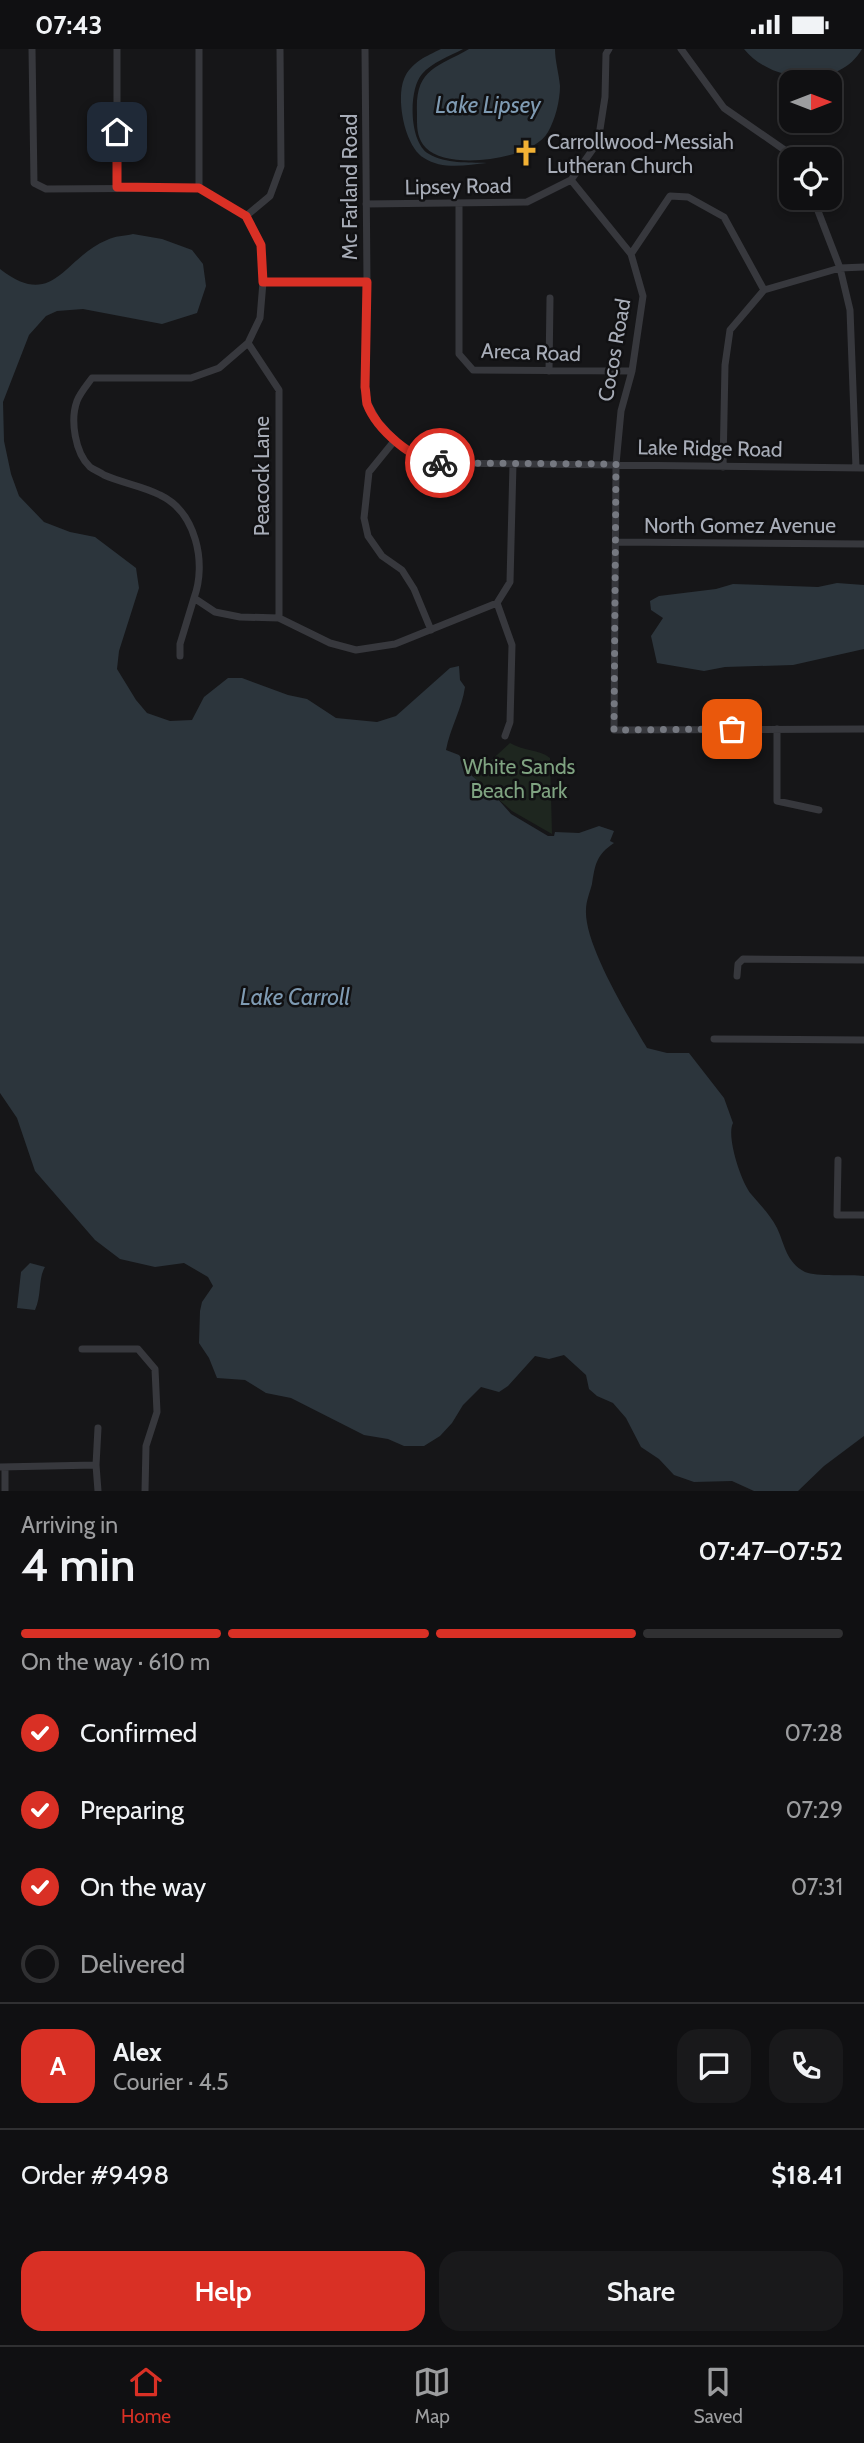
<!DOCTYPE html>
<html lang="en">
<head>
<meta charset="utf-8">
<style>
  :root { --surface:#101012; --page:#19191b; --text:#f1f3f6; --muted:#9c9d9f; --line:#303032; --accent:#d93025 }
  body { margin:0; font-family:Cabin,sans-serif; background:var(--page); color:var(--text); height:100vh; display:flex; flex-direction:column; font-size:26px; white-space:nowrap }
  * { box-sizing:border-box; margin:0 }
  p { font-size:23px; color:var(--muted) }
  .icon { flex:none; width:38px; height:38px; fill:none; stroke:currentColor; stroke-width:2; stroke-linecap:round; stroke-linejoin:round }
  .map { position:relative; height:1442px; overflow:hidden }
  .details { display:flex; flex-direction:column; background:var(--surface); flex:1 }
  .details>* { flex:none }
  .needle { width:46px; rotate:90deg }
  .fabs { position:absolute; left:779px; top:21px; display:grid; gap:14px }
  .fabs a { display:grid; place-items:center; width:63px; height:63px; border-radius:14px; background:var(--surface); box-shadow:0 4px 10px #0003,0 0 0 2px var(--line); font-size:35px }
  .pin { position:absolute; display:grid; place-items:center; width:60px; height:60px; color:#fff; margin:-30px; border-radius:14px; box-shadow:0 4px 10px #0006 }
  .courier { position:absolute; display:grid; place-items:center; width:70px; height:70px; margin:-35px; border:5px solid #d93025; border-radius:50%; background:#fff; color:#222; box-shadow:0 2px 9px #0007 }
  .overview em { font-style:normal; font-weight:600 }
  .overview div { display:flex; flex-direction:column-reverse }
  .overview { display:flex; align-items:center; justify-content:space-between; height:119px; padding:0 21px }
  h1 { font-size:46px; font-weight:600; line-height:52px }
  .bar { display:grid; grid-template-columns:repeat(4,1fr); gap:10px 7px; align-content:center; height:84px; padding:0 21px }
  .bar i { height:9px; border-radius:5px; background:var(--line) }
  .bar .active { background:var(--accent) }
  .bar p { grid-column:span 4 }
  .line { display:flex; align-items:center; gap:18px; padding:0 21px; border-top:2px solid var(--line) }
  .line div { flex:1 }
  .round { display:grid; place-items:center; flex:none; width:74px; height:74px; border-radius:21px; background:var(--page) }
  ol { padding:0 21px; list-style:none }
  li { display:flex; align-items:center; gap:21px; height:77px }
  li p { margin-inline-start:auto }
  li .icon { padding:7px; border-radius:50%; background:var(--accent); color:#fff; stroke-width:4 }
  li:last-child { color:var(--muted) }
  li i { width:38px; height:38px; border:4px solid var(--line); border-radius:50% }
  .cta { display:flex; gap:14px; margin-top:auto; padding:14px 21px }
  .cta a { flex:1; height:80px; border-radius:21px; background:var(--accent); color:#fff; font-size:28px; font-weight:600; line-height:80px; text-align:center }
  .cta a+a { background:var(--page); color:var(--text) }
  .status { display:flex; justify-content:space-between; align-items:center; height:49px; padding:0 35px; background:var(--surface); direction:ltr }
  .status svg { height:19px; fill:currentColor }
  .dock { display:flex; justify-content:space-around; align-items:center; height:98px; border-top:2px solid var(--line); background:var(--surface); font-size:19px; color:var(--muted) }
  .dock a { display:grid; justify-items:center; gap:4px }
  .dock .active { color:var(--accent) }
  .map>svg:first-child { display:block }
  .green { fill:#1e261f }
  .water { fill:#2c353c }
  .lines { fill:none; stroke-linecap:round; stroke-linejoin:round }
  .minor { stroke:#37383d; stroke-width:7 }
  .done { stroke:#757880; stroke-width:7; stroke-dasharray:0 12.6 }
  .route { stroke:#d93025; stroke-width:9 }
  .labels { text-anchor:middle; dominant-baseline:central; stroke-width:5; stroke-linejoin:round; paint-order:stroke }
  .poi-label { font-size:21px; fill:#a8adb8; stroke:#111113; text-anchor:start }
  .street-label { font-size:21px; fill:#a8adb8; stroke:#111113 }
  .park-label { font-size:21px; fill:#7fa381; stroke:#111113 }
  .water-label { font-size:23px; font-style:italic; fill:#7f9bb3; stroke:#111113 }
</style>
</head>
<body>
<div class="status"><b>07:43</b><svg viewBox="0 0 49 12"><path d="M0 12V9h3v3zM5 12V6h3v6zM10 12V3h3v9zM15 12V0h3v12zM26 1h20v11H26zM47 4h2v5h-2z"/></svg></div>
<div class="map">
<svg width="864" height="1442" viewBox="0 0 864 1442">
  <rect width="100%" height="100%" fill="#161618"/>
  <path class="green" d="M 510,694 C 523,702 539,700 550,709 L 552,785 L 512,762 L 473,728 Z"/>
  <path class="water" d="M 441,0 L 463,0 C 450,7 431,14 422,25 C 408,41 409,94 429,105 C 446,115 468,113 487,114 C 467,116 442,121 424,109 C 404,97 396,49 404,30 C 411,13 427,7 441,0 Z
    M 469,0 L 555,0 C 555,12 559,25 560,37 C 560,52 555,71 548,83 C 533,111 448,122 426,99 C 416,89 417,76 417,64 C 415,20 436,19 469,0 Z
    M 744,0 L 862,0 C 839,41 771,34 744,0 Z
    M 133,185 L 162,190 L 192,201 L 203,215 L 206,237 L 197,264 L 162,275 L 83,260 L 57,262 L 46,267 L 29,286 L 3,353 L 4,392 L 11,425 L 19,447 L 44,473 L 70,483 L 95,488 L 136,519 L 139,539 L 119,602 L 117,620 L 136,651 L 147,664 L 170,672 L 192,671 L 204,648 L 228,629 L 242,629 L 288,646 L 307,650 L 336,669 L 377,673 L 396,667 L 450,619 L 459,617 L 460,631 L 465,638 C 462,660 450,679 446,701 L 459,706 L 472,725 L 471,726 L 496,748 L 511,765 L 548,787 L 554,787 L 555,783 L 579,784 L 599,777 L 614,782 L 610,792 L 614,794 C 596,806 595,816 592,835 C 590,843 586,852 586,861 C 584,895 629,969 647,999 L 667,1004 L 689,1004 L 724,1049 L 733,1074 C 726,1087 741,1133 751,1145 C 760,1156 770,1165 777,1179 C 785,1196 786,1213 805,1223 C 816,1228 850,1225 864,1227 L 864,1387 L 824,1417 L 798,1442 L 754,1442 L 732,1432 L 694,1433 L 674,1426 L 659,1410 L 641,1398 L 626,1369 L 613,1354 L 597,1347 L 589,1340 L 586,1326 L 564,1306 L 549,1310 L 535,1307 L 508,1337 L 499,1343 L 481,1338 L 463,1356 L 452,1374 L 440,1387 L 424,1397 L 404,1397 L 388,1390 L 364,1386 L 291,1349 L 266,1344 L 245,1331 L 217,1329 L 209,1309 L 199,1294 L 200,1262 L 202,1253 L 213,1237 L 208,1228 L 184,1214 L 155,1218 L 120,1210 L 95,1191 L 35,1122 L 17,1069 L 0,1044 L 0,220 C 54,262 63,209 107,191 C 114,187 125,187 133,185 Z
    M 837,534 L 864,536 L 864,600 L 793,616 L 725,618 L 704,622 L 657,614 L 651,587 L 663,569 L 651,561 L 650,552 L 659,547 L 716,540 L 733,535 L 818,538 Z
    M 30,1214 L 45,1218 C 38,1229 42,1246 35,1261 L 17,1259 L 21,1223 Z"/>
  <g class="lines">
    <path class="minor" d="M 32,0 L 34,134 L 46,140 L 199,139 L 246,167 L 261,196 L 263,233 L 260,269 L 248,294 L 219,319 L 191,329 L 92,329 C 87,336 80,344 77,352 C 70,371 75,404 90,418 C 94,421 100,423 104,426 C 122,434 143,437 160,446 C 196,463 207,514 194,549 L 215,563 L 240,568 L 279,569 L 330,594 L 356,601 L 395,595 L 497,554 L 510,533 L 513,415
      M 117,0 L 117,138
      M 365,0 L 367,233 L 365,338 L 368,355 L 378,373 L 395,391 L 415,408 L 436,414 L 864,419
      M 681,0 L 724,59 L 786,102 L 795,110
      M 571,131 L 631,205 L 643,247 L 632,322 L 621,362 L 616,415 L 614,681 L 864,680
      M 199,139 L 199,0
      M 813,149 L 840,219 L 850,261 L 856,419
      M 366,155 L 527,153 L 571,131 L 598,93 L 605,48 L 606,5 L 609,0
      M 459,156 L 459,305 L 473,321 L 632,322
      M 246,167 L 270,147 L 281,117 L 280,0
      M 631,205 L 670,147 L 688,148 L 724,168 L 764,241
      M 263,233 L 367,233
      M 248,294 L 279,341 L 279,569
      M 549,322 L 550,249
      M 395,391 L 369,423 L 364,469 L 368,487 L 382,507 L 402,521 L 414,540 L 431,581
      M 723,418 L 725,316 L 730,281 L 764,241 L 840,219 L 864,218
      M 616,493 L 864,495
      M 497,554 L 512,596 L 510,673 L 505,687
      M 180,607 L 180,595 L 194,549
      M 777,680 L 777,752 L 819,761
      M 737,927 L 738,915 L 743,910 L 864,911
      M 714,990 L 864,991
      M 838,1111 L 837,1166 L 864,1166
      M 82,1300 L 138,1300 L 155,1320 L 157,1363 L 146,1397 L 145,1442
      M 0,1418 L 96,1416
      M 5,1419 L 5,1442
      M 98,1442 L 96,1416 L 98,1379"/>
  </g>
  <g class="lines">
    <path class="done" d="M 440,414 L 616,415 L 614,681 L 732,680"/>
    <path class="route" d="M 117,83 L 117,138 L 199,139 L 246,167 L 261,196 L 263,233 L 367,233 L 365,338 C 366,343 366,350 367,355 C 377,381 413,412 440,414"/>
  </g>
  <defs>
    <g id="church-bare" transform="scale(2.1)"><path d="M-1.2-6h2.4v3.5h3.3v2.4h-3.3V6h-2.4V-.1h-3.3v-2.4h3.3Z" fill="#f2b134" stroke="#111113" stroke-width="2.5" paint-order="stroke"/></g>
  </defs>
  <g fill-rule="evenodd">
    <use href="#church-bare" x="526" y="104"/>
  </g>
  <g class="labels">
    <g class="poi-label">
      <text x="547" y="92">Carrollwood-Messiah<tspan x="547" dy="24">Lutheran Church</tspan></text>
    </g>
    <g class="street-label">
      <text transform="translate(458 137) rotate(-1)">Lipsey Road</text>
      <text transform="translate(349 138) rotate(-90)">Mc Farland Road</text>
      <text transform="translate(614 301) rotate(-80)">Cocos Road</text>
      <text transform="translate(531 303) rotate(2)">Areca Road</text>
      <text transform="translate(710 399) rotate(1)">Lake Ridge Road</text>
      <text transform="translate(261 427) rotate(-90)">Peacock Lane</text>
      <text x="740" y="476">North Gomez Avenue</text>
    </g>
    <g class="park-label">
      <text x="519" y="717">White Sands<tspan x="519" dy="24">Beach Park</tspan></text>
    </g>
    <g class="water-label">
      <text x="488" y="56">Lake Lipsey</text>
      <text x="295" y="948">Lake Carroll</text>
    </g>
  </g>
</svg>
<div class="fabs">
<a><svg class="needle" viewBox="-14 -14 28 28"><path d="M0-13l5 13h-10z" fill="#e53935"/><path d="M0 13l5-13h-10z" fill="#9c9d9f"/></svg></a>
<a><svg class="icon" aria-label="locate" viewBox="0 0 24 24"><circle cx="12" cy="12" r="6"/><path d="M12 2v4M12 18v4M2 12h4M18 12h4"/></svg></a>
</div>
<div class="pin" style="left:732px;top:680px;background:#ea580c"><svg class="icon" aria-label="bag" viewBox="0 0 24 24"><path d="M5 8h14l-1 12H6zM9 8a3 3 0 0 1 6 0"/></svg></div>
<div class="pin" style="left:117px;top:83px;background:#1f2937"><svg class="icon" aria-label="home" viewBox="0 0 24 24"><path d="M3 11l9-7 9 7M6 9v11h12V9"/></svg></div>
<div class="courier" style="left:440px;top:414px"><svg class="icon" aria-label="bike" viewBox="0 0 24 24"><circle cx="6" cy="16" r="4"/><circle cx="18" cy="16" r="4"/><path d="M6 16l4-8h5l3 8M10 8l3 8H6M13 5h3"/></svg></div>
</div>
<section class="details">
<div class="overview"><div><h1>4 min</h1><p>Arriving in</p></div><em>07:47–07:52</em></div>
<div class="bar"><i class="active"></i><i class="active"></i><i class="active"></i><i></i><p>On the way · 610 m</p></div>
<ol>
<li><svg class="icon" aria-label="check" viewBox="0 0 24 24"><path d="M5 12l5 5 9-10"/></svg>Confirmed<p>07:28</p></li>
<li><svg class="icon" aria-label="check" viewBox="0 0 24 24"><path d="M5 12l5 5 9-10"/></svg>Preparing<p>07:29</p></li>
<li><svg class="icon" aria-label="check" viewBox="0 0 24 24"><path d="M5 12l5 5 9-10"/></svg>On the way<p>07:31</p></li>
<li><i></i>Delivered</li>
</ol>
<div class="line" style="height:126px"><b class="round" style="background:var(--accent);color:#fff">A</b><div><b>Alex</b><p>Courier · 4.5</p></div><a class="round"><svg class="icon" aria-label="chat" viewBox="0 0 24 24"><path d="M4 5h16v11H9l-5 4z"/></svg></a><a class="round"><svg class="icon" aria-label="phone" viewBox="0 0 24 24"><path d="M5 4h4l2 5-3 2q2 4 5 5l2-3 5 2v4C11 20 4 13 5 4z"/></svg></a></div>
<div class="line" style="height:91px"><div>Order #9498</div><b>$18.41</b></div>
<div class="cta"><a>Help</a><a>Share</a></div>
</section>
<nav class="dock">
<a class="active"><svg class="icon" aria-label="home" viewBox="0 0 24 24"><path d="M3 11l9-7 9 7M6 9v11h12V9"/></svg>Home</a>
<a><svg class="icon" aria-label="map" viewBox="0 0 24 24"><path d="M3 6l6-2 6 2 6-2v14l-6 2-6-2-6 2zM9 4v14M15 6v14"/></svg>Map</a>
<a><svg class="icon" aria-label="saved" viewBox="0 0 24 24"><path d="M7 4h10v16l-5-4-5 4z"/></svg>Saved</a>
</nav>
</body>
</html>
